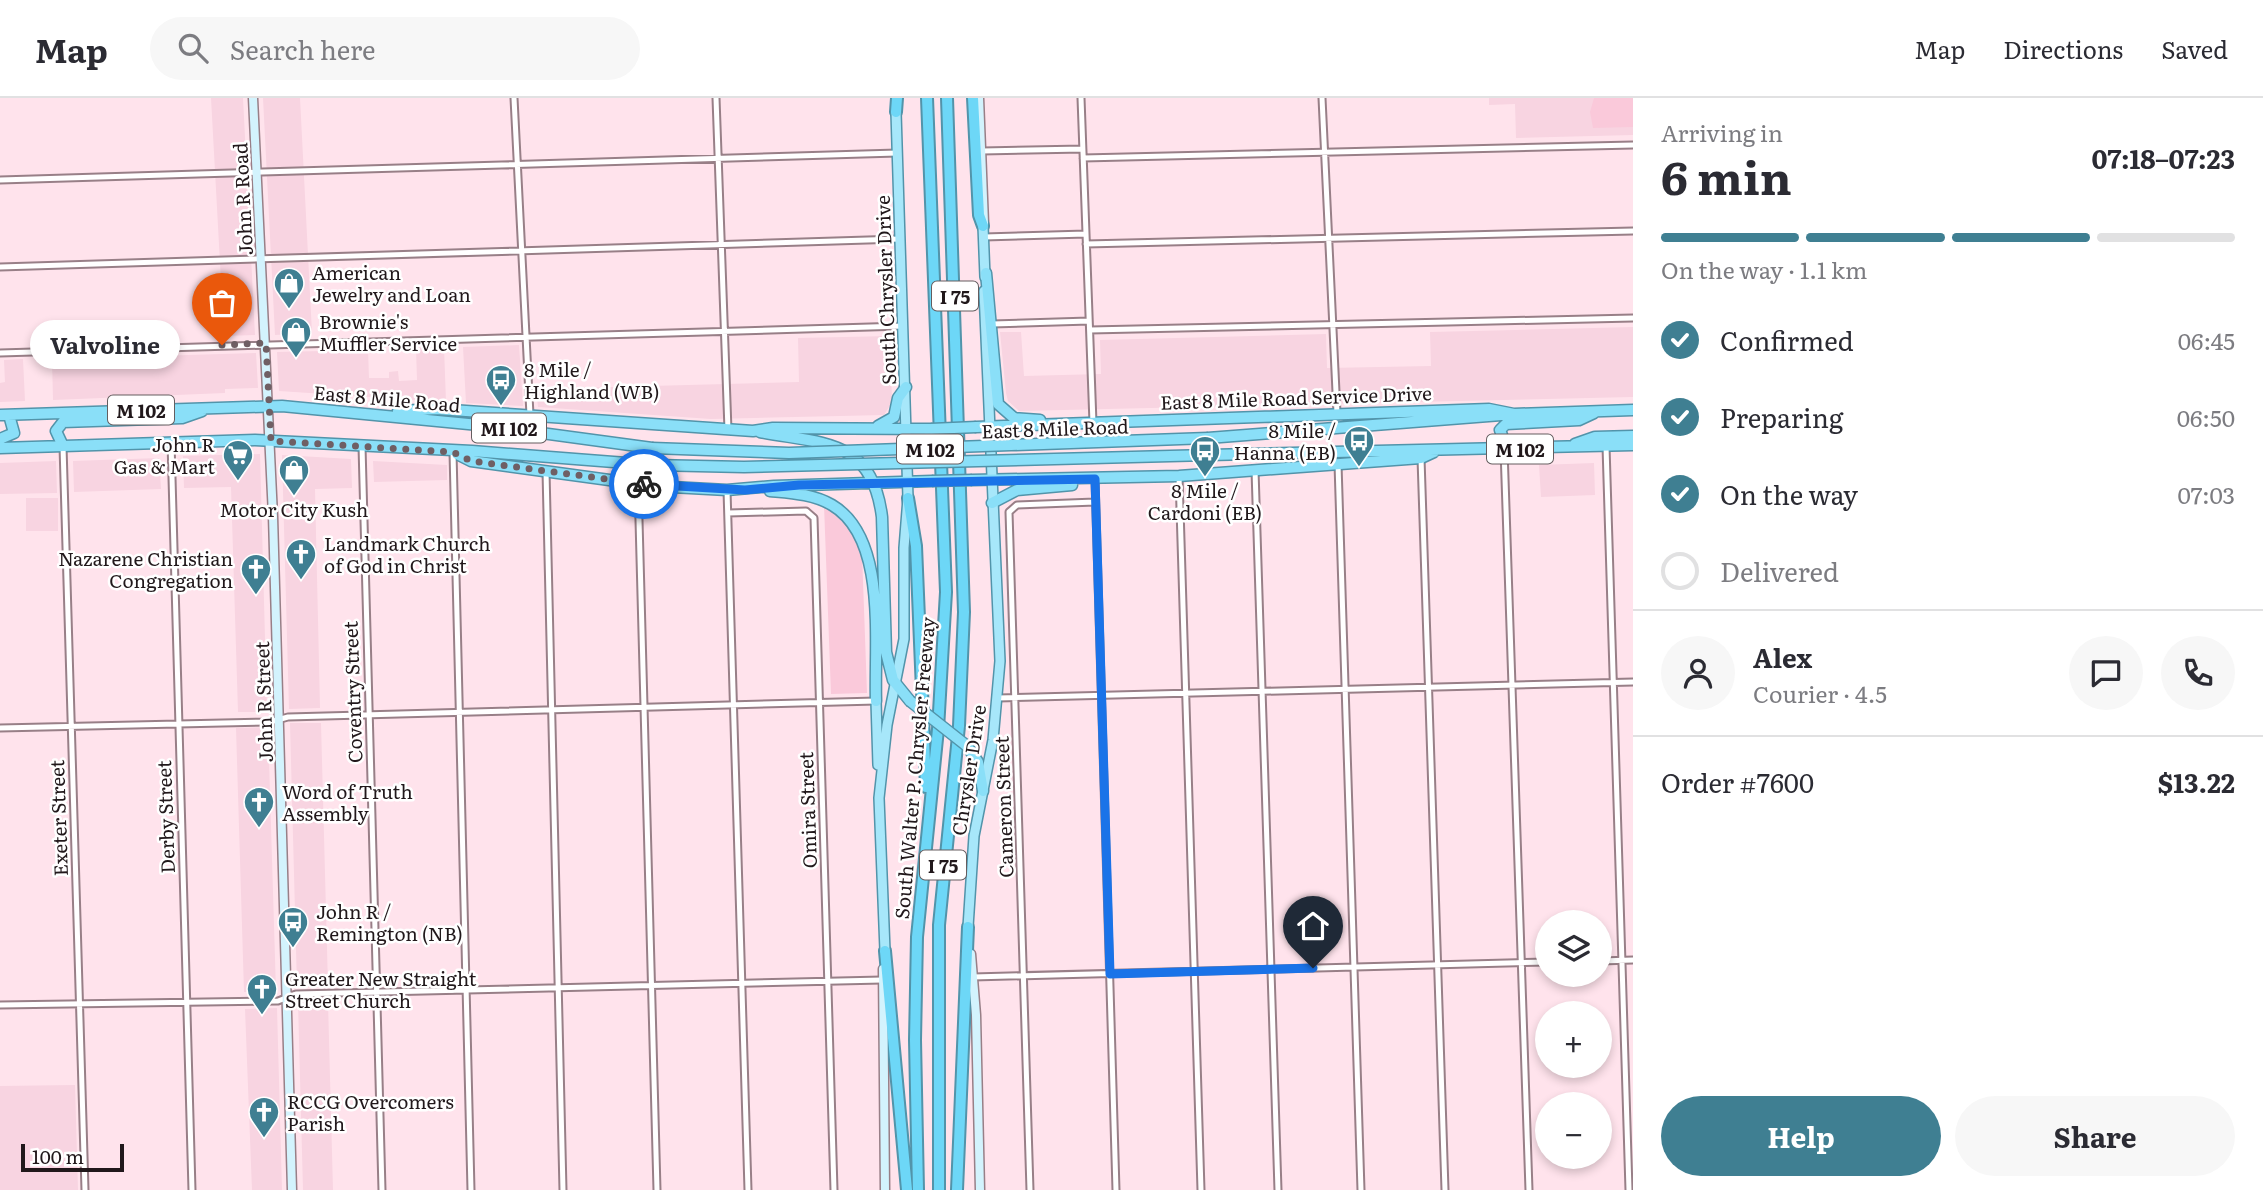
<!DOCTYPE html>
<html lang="en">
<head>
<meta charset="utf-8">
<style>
  :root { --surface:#fff; --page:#f7f7f7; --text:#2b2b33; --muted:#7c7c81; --line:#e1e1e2; --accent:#3f7f92 }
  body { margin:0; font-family:Literata,serif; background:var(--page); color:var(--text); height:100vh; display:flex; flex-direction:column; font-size:26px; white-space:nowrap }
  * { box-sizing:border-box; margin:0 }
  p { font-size:23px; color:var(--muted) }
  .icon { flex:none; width:38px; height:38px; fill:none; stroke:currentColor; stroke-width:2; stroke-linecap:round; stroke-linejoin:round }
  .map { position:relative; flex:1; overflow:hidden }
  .panel { display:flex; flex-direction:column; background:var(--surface); width:630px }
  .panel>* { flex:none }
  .controls { position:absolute; left:1535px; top:812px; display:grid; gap:14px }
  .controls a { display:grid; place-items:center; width:77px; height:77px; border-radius:50%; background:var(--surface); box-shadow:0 4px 10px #0003; font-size:35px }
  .scale { position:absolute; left:21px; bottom:18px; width:103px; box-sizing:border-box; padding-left:7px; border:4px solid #21181b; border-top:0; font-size:19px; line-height:24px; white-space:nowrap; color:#21181b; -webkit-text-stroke:5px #fff; paint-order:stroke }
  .pin { position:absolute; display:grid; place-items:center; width:60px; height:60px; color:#fff; margin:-72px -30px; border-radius:50% 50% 50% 0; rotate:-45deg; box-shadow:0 0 7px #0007 }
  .pin .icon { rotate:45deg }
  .courier { position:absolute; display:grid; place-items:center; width:70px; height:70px; margin:-35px; border:5px solid #1a73e8; border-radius:50%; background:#fff; color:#222; box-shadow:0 2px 9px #0007 }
  .bubble { position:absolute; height:49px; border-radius:24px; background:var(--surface); box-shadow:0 4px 10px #0003; font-size:23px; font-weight:700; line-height:49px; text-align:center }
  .head em { font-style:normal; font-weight:700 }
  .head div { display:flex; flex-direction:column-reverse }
  .head { display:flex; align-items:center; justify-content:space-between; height:119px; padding:0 28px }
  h1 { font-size:46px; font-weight:700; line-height:52px }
  .bar { display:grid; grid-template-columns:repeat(4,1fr); gap:10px 7px; align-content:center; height:84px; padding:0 28px }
  .bar i { height:9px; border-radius:5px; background:var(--line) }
  .bar .on { background:var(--accent) }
  .bar p { grid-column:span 4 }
  .line { display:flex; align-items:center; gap:18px; padding:0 28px; border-top:2px solid var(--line) }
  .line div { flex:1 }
  .round { display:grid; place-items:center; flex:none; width:74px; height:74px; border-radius:37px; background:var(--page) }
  ol { padding:0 28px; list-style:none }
  li { display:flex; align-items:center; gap:21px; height:77px }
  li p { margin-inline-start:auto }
  li .icon { padding:7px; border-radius:50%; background:var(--accent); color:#fff; stroke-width:4 }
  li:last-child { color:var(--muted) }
  li i { width:38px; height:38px; border:4px solid var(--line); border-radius:50% }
  .primary-button { display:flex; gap:14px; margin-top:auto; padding:14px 28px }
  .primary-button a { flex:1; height:80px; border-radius:42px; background:var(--accent); color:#fff; font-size:28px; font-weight:700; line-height:80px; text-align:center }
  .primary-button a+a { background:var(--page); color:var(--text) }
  header { display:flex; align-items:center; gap:42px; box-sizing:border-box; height:98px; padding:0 35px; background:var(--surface); border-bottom:2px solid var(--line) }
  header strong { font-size:33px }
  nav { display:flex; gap:38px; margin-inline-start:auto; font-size:24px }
  .search { width:490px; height:63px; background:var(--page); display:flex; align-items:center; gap:18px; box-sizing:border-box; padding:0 24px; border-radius:38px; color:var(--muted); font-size:26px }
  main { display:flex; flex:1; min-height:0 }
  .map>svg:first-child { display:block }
  .built { fill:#f8d4e1 }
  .green { fill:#fac9da }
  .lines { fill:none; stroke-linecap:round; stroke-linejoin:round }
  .minor-casing { stroke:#987f87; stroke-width:9 }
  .secondary-casing { stroke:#987f87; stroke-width:11 }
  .primary-casing { stroke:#5294aa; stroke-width:12 }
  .trunk-casing { stroke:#5294aa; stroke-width:13 }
  .motorway-casing { stroke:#5294aa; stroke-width:14 }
  .minor { stroke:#fff; stroke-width:5 }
  .secondary { stroke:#d3f3fd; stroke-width:8 }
  .primary { stroke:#a7e7fa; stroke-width:9 }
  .trunk { stroke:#8adff8; stroke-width:10 }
  .motorway { stroke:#6dd7f7; stroke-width:10 }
  .trunk-bridge-casing { stroke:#5294aa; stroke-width:13; stroke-linecap:butt }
  .trunk-bridge { stroke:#8adff8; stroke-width:10 }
  .done { stroke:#6f5f64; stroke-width:7; stroke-dasharray:0 12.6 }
  .route { stroke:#1a73e8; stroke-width:9 }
  .labels { text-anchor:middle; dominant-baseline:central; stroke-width:5; stroke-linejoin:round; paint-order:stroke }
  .shield { fill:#fff; stroke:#645d5f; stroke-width:2 }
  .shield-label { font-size:18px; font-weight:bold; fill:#21181b }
  .street-label { font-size:19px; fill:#21181b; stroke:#fff }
  .poi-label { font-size:19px; fill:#21181b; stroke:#fff; text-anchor:start }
</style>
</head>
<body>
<header>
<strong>Map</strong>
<div class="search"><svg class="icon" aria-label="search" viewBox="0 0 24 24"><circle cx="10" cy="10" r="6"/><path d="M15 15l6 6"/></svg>Search here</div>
<nav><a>Map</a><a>Directions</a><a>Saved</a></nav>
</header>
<main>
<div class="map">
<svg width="1633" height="1092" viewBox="0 0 1633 1092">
  <rect width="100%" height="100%" fill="#ffe3ec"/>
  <path class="built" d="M 211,0 L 243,0 L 255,237 L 224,238 Z
    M 263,0 L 300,0 L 312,235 L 275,237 Z
    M 1489,0 L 1633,0 L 1633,37 L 1516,40 L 1515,6 L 1489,7 Z
    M 1633,229 L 1633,299 L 1019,313 L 1008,303 L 1006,295 L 1000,234 L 1021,234 L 1024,278 L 1101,276 L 1100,242 L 1326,236 L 1327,270 L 1431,268 L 1430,234 Z
    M 890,238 L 892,304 L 884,317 L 711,321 L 538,309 L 536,291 L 799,284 L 798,240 Z
    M 519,247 L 523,308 L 466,305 L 463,249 Z
    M 444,249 L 446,304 L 279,293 L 277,254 L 368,252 L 369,280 L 389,280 L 389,274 L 398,273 L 399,283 L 417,282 L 416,250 Z
    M 256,255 L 258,290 L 225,291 L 225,295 L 53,302 L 52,261 Z
    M 23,261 L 25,303 L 0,304 L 0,285 L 5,284 L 4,262 Z
    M 260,356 L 267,614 L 238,614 L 231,389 L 184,390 L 183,358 Z
    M 282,357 L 351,361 L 352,390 L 315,391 L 320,610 L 289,611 Z
    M 159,360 L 161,391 L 74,394 L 73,363 Z
    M 56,363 L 57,395 L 0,396 L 0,365 Z
    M 373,363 L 447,367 L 447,382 L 374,384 Z
    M 1594,365 L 1595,397 L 1541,399 L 1539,367 Z
    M 26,400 L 58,400 L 58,433 L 26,433 Z
    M 290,625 L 321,625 L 328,888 L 297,889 Z
    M 268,629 L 276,893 L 244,894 L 236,630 Z
    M 298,904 L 328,904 L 333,1092 L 303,1092 Z
    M 277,910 L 282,1092 L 252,1092 L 245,911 Z
    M 75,987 L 78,1092 L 0,1092 L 0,988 Z"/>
  <path class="green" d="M 1594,0 L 1633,0 L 1633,29 L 1593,30 L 1590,14 Z
    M 824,407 L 850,430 L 862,455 L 867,595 L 831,596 Z"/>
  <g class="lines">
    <g class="minor-casing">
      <path id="minor" d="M 514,0 L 530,317
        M 716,0 L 728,332
        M 1081,0 L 1093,325
        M 1322,0 L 1337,315
        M 982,53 L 1083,51
        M 1083,60 L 1633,47
        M 0,82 L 897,55
        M 984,139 L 1086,136
        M 1086,146 L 1633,133
        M 0,169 L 900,141
        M 992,226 L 1089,223
        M 1090,232 L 1633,220
        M 0,255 L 903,228
        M 171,344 L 192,1092
        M 63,348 L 85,1092
        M 362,348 L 382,1092
        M 1606,348 L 1629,1092
        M 1504,351 L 1529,1092
        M 453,354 L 471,1092
        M 1421,360 L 1445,1092
        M 1338,366 L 1361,1092
        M 1255,372 L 1278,1092
        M 546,373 L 563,1092
        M 1179,378 L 1201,1092
        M 1095,381 L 1116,1092
        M 638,385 L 657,1092
        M 727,392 L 748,1092
        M 728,415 L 806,413 L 814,420 L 834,1092
        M 998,600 L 1633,584
        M 0,630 L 270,624 L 288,619 L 876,603
        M 1600,863 L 1633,862
        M 973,879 L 1547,864
        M 0,907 L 278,903 L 296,896 L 882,882
        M 1030,1092 L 1009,414 L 1017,407 L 1095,404"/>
    </g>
    <g class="secondary-casing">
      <path id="secondary" d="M 253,0 L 273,418 L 292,1092
        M 979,0 L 984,125
        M 971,856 L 976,917 L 980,1092
        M 883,871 L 885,1092"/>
    </g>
    <g class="primary-casing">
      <path id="primary" d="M 983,128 L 985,179
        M 876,603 L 878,667
        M 968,829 L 974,738 L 993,642 L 1000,563 L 984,193
        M 885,853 L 879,700 L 887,627 L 904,541 L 904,450 L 908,400 L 896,14"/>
    </g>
    <g class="trunk-casing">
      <path id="trunk" d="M 986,175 L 998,306 L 1014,320 L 1040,322
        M 398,313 L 437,311 L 753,333 L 773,330 L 931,331
        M 0,317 L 282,308 L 489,328 L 652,350
        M 878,328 L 894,319 L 898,300 L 906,289
        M 976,329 L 1489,311 L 1514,316
        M 760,334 C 821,346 872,339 882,419 L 886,554 L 893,582 L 910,603
        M 1208,340 L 1514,316 L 1633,312
        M 0,341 L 14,335 L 9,317
        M 1575,346 L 1595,339 L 1633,338
        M 63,348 L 56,333 L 63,324 L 182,320 L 202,313
        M 0,350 L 255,342 L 472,353 L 652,367
        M 1507,351 L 1500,332 L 1506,326 L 1579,322 L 1594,315
        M 457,356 L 471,363 L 653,388 L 727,392 L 774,388 L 932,383
        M 1209,357 L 1633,347
        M 972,382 L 1179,378 L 1421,360 L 1434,354
        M 770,393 C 791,395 813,396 832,407 C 888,440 874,546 876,603
        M 992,405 L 1017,392 L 1072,387
        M 967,648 L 978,664 L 983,693"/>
    </g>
    <g class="motorway-casing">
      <path id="motorway" d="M 973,0 L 979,117 L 983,128
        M 896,14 L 897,0
        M 908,400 L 916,448 L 926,689
        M 885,853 L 907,1092
        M 918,1092 L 915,942 L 917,839 L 938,631 L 946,494 L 927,0
        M 939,1092 L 939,827 L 959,628 L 964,514 L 947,0
        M 957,1092 L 968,829"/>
    </g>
    <use href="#minor" class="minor"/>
    <use href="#secondary" class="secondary"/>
    <use href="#primary" class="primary"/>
    <use href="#trunk" class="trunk"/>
    <use href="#motorway" class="motorway"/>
    <g class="trunk-bridge-casing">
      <path id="trunk-bridge" d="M 931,331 L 976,329
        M 652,350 L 789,355 L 1208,340
        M 652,367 L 744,369 L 1209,357
        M 932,383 L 972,382
        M 910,603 L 967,648"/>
    </g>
    <use href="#trunk-bridge" class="trunk-bridge"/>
  </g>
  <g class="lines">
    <path class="done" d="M 222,247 L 266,245 L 271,343 L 453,354 L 471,363 L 644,386"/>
    <path class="route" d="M 644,386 L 745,392 L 799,387 L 1095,381 L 1110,876 L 1313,870"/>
  </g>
  <defs>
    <g id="shop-pin" transform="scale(1.575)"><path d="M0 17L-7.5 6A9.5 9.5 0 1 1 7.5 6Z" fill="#3f7f92" stroke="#fff"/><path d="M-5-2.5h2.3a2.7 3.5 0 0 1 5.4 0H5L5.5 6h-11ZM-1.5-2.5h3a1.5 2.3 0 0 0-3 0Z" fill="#fff"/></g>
    <g id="bus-pin" transform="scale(1.575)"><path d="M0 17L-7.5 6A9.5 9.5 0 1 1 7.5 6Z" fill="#3f7f92" stroke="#fff"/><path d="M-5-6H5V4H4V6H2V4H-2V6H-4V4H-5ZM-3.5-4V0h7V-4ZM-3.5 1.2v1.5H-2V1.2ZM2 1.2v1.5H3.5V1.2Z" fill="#fff"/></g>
    <g id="supermarket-pin" transform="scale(1.575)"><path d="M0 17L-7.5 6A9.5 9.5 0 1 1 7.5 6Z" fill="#3f7f92" stroke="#fff"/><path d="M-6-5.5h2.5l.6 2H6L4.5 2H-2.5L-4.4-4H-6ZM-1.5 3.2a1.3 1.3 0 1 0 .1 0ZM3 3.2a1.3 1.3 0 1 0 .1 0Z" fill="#fff"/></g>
    <g id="church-pin" transform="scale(1.575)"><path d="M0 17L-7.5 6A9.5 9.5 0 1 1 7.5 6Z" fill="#3f7f92" stroke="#fff"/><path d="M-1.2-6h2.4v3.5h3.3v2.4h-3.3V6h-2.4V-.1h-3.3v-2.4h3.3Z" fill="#fff"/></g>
  </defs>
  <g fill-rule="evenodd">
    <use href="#shop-pin" x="289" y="185"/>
    <use href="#shop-pin" x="296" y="234"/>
    <use href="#bus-pin" x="501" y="282"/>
    <use href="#bus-pin" x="1359" y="343"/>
    <use href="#bus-pin" x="1205" y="353"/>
    <use href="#supermarket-pin" x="238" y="357"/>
    <use href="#shop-pin" x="294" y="372"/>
    <use href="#church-pin" x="301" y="456"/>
    <use href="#church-pin" x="256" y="471"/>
    <use href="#church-pin" x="259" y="704"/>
    <use href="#bus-pin" x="293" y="824"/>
    <use href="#church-pin" x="262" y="891"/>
    <use href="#church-pin" x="264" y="1014"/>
  </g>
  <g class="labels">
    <g class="shield">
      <rect x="932" y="183.5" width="46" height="29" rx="5"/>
      <rect x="108" y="297.5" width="66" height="29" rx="5"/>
      <rect x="472" y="315.5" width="74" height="29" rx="5"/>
      <rect x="897" y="336.5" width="66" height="29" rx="5"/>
      <rect x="1487" y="336.5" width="66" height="29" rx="5"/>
      <rect x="920" y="752.5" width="46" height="29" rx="5"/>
    </g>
    <g class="shield-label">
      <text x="955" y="198">I 75</text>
      <text x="141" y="312">M 102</text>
      <text x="509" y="330">MI 102</text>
      <text x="930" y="351">M 102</text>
      <text x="1520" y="351">M 102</text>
      <text x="943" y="767">I 75</text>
    </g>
    <g class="street-label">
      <text transform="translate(242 101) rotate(-93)">John R Road</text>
      <text transform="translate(885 192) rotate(-92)">South Chrysler Drive</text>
      <text transform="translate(1296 299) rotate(-2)">East 8 Mile Road Service Drive</text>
      <text transform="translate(387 300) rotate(5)">East 8 Mile Road</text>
      <text transform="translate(1055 330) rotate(-2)">East 8 Mile Road</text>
      <text transform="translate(352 594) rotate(-92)">Coventry Street</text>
      <text transform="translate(263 604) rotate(-92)">John R Street</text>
      <text transform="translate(914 670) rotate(-85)">South Walter P. Chrysler Freeway</text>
      <text transform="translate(968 672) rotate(-81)">Chrysler Drive</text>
      <text transform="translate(1003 709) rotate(-92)">Cameron Street</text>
      <text transform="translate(807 712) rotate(-92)">Omira Street</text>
      <text transform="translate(165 719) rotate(-92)">Derby Street</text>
      <text transform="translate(58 720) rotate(-92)">Exeter Street</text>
    </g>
    <g class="poi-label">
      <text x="312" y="174">American<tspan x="312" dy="22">Jewelry and Loan</tspan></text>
      <text x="319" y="223">Brownie's<tspan x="319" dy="22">Muffler Service</tspan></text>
      <text x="524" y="271">8 Mile /<tspan x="524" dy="22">Highland (WB)</tspan></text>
      <text x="1336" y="332" text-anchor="end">8 Mile /<tspan x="1336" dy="22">Hanna (EB)</tspan></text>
      <text x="215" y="346" text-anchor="end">John R<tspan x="215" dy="22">Gas &amp; Mart</tspan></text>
      <text x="1205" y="392" text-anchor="middle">8 Mile /<tspan x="1205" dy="22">Cardoni (EB)</tspan></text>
      <text x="294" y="411" text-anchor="middle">Motor City Kush</text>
      <text x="324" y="445">Landmark Church<tspan x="324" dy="22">of God in Christ</tspan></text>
      <text x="233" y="460" text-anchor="end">Nazarene Christian<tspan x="233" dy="22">Congregation</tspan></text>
      <text x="282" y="693">Word of Truth<tspan x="282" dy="22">Assembly</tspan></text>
      <text x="316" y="813">John R /<tspan x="316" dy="22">Remington (NB)</tspan></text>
      <text x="285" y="880">Greater New Straight<tspan x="285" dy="22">Street Church</tspan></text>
      <text x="287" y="1003">RCCG Overcomers<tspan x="287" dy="22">Parish</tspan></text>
    </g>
  </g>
</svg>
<div class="controls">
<a><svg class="icon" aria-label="layers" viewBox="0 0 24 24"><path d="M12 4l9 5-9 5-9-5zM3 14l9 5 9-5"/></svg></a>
<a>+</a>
<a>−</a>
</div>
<div class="scale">100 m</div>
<div class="pin" style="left:222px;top:247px;background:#ea580c"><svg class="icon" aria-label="bag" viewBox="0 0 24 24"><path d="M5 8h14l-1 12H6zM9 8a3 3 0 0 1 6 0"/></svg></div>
<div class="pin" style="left:1313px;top:870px;background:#1f2937"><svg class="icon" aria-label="home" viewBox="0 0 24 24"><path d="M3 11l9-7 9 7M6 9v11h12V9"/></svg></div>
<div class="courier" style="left:644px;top:386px"><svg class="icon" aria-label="bike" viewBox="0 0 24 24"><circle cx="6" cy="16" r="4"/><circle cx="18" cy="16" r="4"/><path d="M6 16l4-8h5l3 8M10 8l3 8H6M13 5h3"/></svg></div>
<div class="bubble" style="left:30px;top:222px;width:150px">Valvoline</div>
</div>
<section class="panel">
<div class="head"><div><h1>6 min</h1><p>Arriving in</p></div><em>07:18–07:23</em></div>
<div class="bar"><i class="on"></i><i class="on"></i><i class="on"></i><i></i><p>On the way · 1.1 km</p></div>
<ol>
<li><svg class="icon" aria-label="check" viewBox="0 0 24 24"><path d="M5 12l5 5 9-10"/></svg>Confirmed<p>06:45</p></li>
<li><svg class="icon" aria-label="check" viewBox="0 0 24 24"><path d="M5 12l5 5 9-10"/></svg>Preparing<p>06:50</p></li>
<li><svg class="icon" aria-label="check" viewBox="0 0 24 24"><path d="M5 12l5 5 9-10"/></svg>On the way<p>07:03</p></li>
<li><i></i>Delivered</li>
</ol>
<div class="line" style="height:126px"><a class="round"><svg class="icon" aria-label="person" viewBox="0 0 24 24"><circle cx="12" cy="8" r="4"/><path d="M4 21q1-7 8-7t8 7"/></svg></a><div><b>Alex</b><p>Courier · 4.5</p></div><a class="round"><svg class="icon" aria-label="chat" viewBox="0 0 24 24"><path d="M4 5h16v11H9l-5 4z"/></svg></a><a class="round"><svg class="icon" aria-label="phone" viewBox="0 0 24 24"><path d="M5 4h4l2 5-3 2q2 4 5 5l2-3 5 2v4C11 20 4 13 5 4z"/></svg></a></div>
<div class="line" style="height:91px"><div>Order #7600</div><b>$13.22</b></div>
<div class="primary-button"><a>Help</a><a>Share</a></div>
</section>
</main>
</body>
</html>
